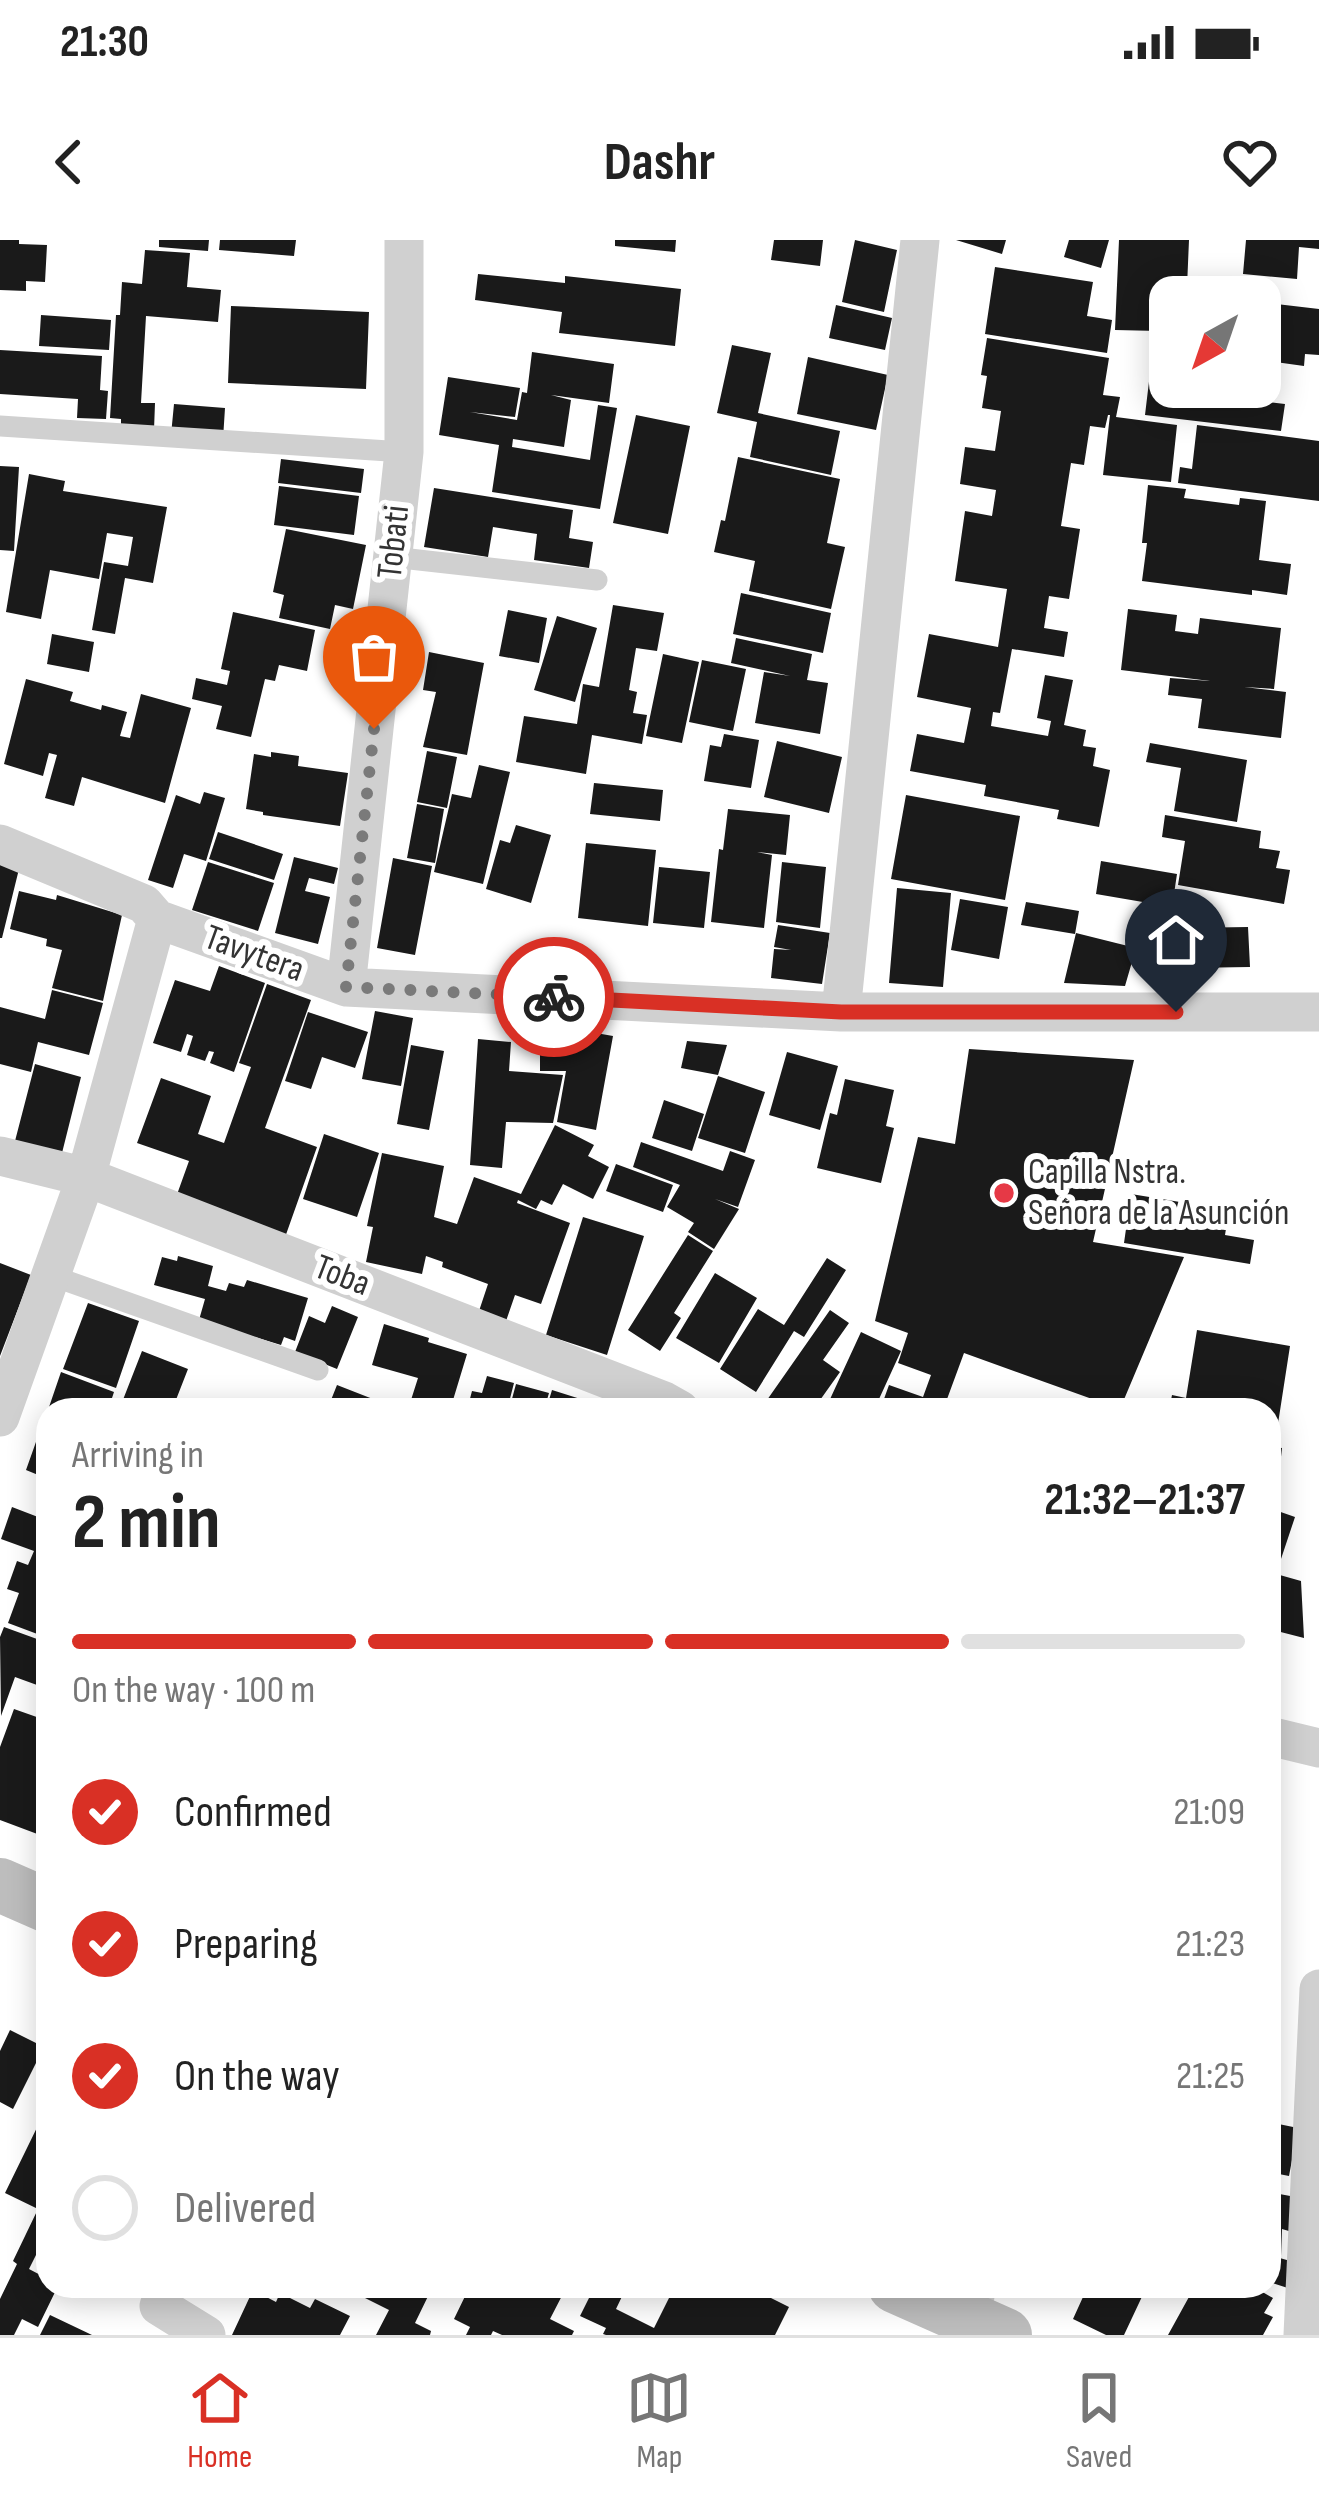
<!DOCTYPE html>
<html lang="en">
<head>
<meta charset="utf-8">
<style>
  :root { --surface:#fff; --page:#f6f6f6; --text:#222; --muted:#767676; --line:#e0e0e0; --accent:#d93025 }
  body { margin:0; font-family:"Sofia Sans Condensed",sans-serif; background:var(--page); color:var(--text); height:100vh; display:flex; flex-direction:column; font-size:45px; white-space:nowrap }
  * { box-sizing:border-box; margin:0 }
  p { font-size:39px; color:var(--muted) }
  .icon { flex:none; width:66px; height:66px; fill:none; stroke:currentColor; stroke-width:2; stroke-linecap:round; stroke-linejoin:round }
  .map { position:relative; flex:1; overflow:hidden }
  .panel { position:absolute; left:36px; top:1158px; width:1245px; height:900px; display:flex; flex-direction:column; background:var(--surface); border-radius:36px; box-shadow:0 6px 30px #0003 }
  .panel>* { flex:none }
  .needle { width:78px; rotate:220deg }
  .tools { position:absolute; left:1149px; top:36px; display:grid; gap:24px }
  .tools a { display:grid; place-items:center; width:132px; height:132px; border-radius:24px; background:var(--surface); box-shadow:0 6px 30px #0003; font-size:60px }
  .pin { position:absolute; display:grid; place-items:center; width:102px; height:102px; color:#fff; margin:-123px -51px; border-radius:50% 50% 50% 0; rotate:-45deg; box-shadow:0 0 12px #0007 }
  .pin .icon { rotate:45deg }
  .courier { position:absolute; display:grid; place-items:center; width:120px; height:120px; margin:-60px; border:9px solid #d93025; border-radius:50%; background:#fff; color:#222; box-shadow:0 3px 15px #0007 }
  .head em { font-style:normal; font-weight:700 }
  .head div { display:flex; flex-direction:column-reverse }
  .head { display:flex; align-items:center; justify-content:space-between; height:204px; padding:0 36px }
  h1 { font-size:78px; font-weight:700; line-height:90px }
  .bar { display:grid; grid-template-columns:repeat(4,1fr); gap:18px 12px; align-content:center; height:144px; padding:0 36px }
  .bar i { height:15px; border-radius:9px; background:var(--line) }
  .bar .active { background:var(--accent) }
  .bar p { grid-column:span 4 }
  ol { padding:0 36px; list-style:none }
  li { display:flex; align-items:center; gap:36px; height:132px }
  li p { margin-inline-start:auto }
  li .icon { padding:12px; border-radius:50%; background:var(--accent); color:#fff; stroke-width:4 }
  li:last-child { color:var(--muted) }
  li i { width:66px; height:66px; border:6px solid var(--line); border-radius:50% }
  .status { display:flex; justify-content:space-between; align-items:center; height:84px; padding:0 60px; background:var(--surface); direction:ltr }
  .status svg { height:33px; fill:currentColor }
  header { display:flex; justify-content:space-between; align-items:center; height:156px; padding:0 36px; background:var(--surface); font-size:54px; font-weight:700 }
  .dock { display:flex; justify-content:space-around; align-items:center; height:168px; border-top:3px solid var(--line); background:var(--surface); font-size:33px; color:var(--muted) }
  .dock a { display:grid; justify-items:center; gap:6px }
  .dock .active { color:var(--accent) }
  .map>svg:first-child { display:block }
  .building { fill:#1a1a1a }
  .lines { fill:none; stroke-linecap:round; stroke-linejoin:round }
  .lane { stroke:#d0d0d0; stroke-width:21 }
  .street { stroke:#d0d0d0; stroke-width:39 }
  .secondary { stroke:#bdbdbd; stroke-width:54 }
  .done { stroke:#7a7a7a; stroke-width:12; stroke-dasharray:0 21.6 }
  .route { stroke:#d93025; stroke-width:15 }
  .poi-dot { fill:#e63946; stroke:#fff; stroke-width:4.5 }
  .labels { text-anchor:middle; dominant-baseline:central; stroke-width:12; stroke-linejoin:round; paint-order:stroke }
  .street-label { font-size:36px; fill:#333; stroke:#fff }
  .poi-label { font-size:36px; fill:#333; stroke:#fff; text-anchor:start }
</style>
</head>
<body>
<div class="status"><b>21:30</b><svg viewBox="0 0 49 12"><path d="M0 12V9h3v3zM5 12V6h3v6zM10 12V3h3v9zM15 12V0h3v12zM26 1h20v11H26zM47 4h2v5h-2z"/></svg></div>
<header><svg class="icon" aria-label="back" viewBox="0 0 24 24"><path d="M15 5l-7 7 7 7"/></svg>Dashr<svg class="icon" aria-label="heart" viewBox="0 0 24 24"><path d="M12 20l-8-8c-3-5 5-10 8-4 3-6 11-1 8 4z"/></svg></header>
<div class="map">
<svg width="1319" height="2095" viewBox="0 0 1319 2095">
  <rect width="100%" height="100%" fill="#fff"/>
  <path class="building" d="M 0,0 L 19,0 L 19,4 L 47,5 L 45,42 L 26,41 L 26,51 L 0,50 Z
    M 159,0 L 209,0 L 208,11 L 159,7 Z
    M 220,0 L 296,0 L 294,16 L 219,10 Z
    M 615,0 L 676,0 L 675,12 L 615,6 Z
    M 774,0 L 823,0 L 820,26 L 771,20 Z
    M 855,0 L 897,10 L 884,72 L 842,62 Z
    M 956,0 L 1006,0 L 1002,14 Z
    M 1069,0 L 1109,0 L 1101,28 L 1064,17 Z
    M 1119,0 L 1189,0 L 1187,47 L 1160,45 L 1159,91 L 1115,90 Z
    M 1246,0 L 1319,0 L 1319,9 L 1299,7 L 1297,39 L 1243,34 Z
    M 145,10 L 190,13 L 187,47 L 221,50 L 218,82 L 146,76 L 141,163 L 155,163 L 154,190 L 121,188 L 121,179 L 110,178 L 116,75 L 120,75 L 122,42 L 142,44 Z
    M 995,27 L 1093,42 L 1087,76 L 1112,80 L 1107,113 L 985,94 Z
    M 478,34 L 565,43 L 565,36 L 681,49 L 675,106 L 559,93 L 562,72 L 475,60 Z
    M 1260,62 L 1319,69 L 1319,115 L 1305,114 L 1304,126 L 1260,120 Z
    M 836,65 L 892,78 L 885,110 L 829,98 Z
    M 231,66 L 369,72 L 366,149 L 228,143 Z
    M 41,75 L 111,80 L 109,110 L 39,106 Z
    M 987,98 L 1109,118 L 1103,155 L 1120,157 L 1116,177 L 1177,185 L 1171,242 L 1103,235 L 1110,175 L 1108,175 L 1105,188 L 1090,186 L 1084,225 L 1071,223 L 1061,286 L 1080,289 L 1069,359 L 1049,356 L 1044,388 L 1068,392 L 1064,417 L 1012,409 L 1000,473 L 993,472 L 991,486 L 1048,496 L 1051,481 L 1037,478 L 1045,435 L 1073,440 L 1064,485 L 1086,490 L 1083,506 L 1096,508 L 1093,526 L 1110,530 L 1099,587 L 1057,579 L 1059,570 L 984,556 L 986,545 L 910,531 L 917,494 L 964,503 L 971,468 L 917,457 L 929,394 L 998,407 L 1007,349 L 955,341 L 965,271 L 992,276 L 996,250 L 960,244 L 965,207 L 995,211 L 1001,171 L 982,168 L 987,136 L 981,135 Z
    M 732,105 L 771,113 L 758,173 L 840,191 L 831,235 L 750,217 L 757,182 L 717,173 Z
    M 1153,108 L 1170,111 L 1170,147 L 1202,147 L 1201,154 L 1285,164 L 1281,191 L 1145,175 Z
    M 0,110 L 102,116 L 100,150 L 108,151 L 106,179 L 77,178 L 78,159 L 0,154 Z
    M 532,112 L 614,124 L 609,163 L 551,155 L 571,160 L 564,207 L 513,199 L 512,207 L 590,220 L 598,165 L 617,168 L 600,269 L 492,252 L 499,205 L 439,195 L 448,137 L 520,148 L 515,177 L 470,172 L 517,180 L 522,152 L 527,153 Z
    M 808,117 L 888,135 L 876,190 L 797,174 Z
    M 174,164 L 225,168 L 223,199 L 171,195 Z
    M 636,175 L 690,186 L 668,294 L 613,283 Z
    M 1197,185 L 1319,201 L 1319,261 L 1178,243 L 1180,227 L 1192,229 Z
    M 738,217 L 840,239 L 827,303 L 845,307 L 831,369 L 749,351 L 755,321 L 714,312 L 721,280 L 725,281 Z
    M 281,219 L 364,229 L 361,253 L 278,243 Z
    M 0,226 L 19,227 L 14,311 L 0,310 Z
    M 29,234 L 65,241 L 63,251 L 167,267 L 153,343 L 125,338 L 115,394 L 92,390 L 104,322 L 128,326 L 133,297 L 107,293 L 99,339 L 50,330 L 41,379 L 6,372 Z
    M 1148,245 L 1186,249 L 1184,258 L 1239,265 L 1240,258 L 1266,261 L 1259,320 L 1291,324 L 1287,355 L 1252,350 L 1252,355 L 1142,341 L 1147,303 L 1142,303 Z
    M 279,246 L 359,256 L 354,295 L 274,285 Z
    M 434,248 L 573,270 L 569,298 L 593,302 L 589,328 L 534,320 L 537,294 L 493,287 L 488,317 L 424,307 Z
    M 286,289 L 366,305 L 353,369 L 335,365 L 330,389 L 279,378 L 284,355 L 273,352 Z
    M 741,353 L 831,373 L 823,413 L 733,394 Z
    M 613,365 L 664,373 L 657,411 L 636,408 L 629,450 L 637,452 L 633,473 L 647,475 L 642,504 L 592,495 L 586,534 L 516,522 L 524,476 L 577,484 L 583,444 L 599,447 Z
    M 1128,369 L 1177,375 L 1175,391 L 1198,394 L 1200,378 L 1281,388 L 1274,449 L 1244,447 L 1286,452 L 1281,498 L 1198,488 L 1202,459 L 1168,455 L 1170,438 L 1210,441 L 1121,430 Z
    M 508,370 L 547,378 L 539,423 L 499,416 Z
    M 233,372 L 315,390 L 307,431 L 279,425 L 275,441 L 265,439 L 251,497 L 216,489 L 222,466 L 192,459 L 196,438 L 227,445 L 230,431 L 221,429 Z
    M 557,376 L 597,388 L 575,462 L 534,450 Z
    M 52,394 L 94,402 L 89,432 L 47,424 Z
    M 736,398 L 812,414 L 807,440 L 828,443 L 820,494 L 755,483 L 764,432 L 790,436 L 731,423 Z
    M 429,412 L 484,423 L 467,515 L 423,507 L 436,452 L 423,450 Z
    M 663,414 L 699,422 L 682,503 L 646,496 Z
    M 702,420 L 746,429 L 733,491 L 689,482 Z
    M 26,439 L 73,452 L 70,461 L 101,470 L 102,465 L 127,472 L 120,496 L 130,498 L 141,454 L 191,468 L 165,563 L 82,537 L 74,566 L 45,558 L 57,515 L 49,513 L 43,536 L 4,524 Z
    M 724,494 L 759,500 L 751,548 L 704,541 L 710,505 L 721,507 Z
    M 777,501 L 842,517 L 829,573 L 764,557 Z
    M 1150,503 L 1247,520 L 1237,582 L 1174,571 L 1181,528 L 1146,522 Z
    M 427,511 L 457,517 L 447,568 L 417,562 Z
    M 271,512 L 299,516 L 298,526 L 348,533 L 340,586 L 263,575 L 263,572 L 246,569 L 254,514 L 271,517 Z
    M 479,525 L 510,532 L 483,644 L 434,632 L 452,554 L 471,558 Z
    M 594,543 L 663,550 L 660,581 L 590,574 Z
    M 204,552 L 225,558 L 206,621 L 184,614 L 173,648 L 148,640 L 176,555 L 200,564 Z
    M 906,555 L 1020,576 L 1005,660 L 891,639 Z
    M 417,564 L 444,569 L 435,623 L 407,618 Z
    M 728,569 L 790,575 L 786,615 L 757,612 L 772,615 L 764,688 L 711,682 L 719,609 L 723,610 Z
    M 1165,575 L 1261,591 L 1259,608 L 1280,611 L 1276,628 L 1290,630 L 1284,664 L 1178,645 L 1185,601 L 1162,597 Z
    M 516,585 L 551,595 L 531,663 L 486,649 L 500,600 L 510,603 Z
    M 218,592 L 283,614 L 274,640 L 209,619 Z
    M 586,603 L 656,610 L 648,686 L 578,678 Z
    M 294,617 L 338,628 L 334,644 L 309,638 L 305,651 L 330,657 L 318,704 L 275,693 Z
    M 393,618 L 432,626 L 415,715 L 377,708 Z
    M 1101,621 L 1177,634 L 1172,667 L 1096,654 Z
    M 208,622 L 274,643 L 258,691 L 192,670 Z
    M 782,622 L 826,627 L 820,688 L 776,682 Z
    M 0,624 L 19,629 L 2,698 L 0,698 Z
    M 659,627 L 710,632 L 704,688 L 653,683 Z
    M 897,648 L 951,653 L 943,747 L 889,743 Z
    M 19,651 L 56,660 L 57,655 L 122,675 L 103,761 L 52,748 L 62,710 L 46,706 L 47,699 L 10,689 Z
    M 960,659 L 1008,667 L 999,719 L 951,710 Z
    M 1026,662 L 1079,671 L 1075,694 L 1021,685 Z
    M 778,685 L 830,693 L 822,744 L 771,738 L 774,709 L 791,710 L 774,707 Z
    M 1248,687 L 1250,727 L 1186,728 L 1185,688 Z
    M 1076,693 L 1136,708 L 1125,746 L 1064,743 Z
    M 219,726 L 265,743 L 234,832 L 210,823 L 214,812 L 209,811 L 205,821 L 187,815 L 193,796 L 187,794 L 181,812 L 153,803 L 175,740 L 210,751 Z
    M 267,744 L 311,760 L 265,888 L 317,907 L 283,1003 L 175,960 L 189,921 L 137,903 L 161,838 L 211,856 L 198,894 L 224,903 L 251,827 L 239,823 Z
    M 52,750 L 103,763 L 89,815 L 38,802 L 31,832 L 0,824 L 0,767 L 45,779 Z
    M 375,771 L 413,778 L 401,846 L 362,839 Z
    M 308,772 L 368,792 L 355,828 L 322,817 L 311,849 L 285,841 Z
    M 573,789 L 613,796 L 596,890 L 557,882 L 566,831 L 540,831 L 540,794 L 572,794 Z
    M 478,799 L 511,802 L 509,831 L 563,835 L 553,883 L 506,882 L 502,928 L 470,925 Z
    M 687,801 L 727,805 L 718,835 L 681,828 Z
    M 411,805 L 444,811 L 429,890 L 397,884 Z
    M 969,809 L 1134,820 L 1093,1002 L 1184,1017 L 1120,1169 L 964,1113 L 943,1170 L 880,1170 L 889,1145 L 923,1157 L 931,1135 L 898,1123 L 908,1093 L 875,1081 L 918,897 L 955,904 Z
    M 787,812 L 838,826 L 820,890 L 769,875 Z
    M 35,824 L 81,837 L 62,913 L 15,901 Z
    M 718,836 L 765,852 L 745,913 L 698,898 Z
    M 845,839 L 894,850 L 886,886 L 894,888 L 881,943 L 817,928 L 830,873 L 837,875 Z
    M 664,860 L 704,874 L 692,911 L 652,898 Z
    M 555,885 L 594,905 L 588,916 L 609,927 L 593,959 L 563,944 L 552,965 L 541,960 L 536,969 L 518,960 L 517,963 L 570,983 L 541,1064 L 515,1055 L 506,1081 L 479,1071 L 488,1044 L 442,1027 L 443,1022 L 426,1016 L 422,1034 L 366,1022 L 373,987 L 367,986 L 382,913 L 444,926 L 434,977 L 457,984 L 474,937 L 521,954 Z
    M 324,894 L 379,913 L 357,977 L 303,959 Z
    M 641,902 L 723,931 L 730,911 L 755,920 L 738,967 L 715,959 L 739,969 L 714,1009 L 688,992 L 694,983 L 667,967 L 680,945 L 633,927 Z
    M 616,924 L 673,945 L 663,972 L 606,951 Z
    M 1131,954 L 1229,970 L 1225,995 L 1254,1000 L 1250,1024 L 1124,1003 Z
    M 583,977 L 644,996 L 607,1115 L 546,1095 Z
    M 688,995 L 713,1011 L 674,1073 L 681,1078 L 660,1111 L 628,1090 Z
    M 178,1016 L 213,1026 L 208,1046 L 226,1051 L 229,1043 L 244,1047 L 247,1040 L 308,1058 L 295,1101 L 284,1097 L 281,1105 L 199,1080 L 205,1059 L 154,1045 L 162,1017 L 177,1021 Z
    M 827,1018 L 846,1030 L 804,1097 L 794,1091 L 756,1152 L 720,1129 L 758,1069 L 784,1085 Z
    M 0,1023 L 31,1035 L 0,1116 Z
    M 715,1033 L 757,1058 L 719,1123 L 676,1098 Z
    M 88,1063 L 139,1081 L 116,1148 L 63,1129 Z
    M 332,1066 L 358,1077 L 337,1129 L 295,1112 L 309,1076 L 325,1083 Z
    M 830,1070 L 849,1083 L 823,1120 L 840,1132 L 813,1170 L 781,1170 L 767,1160 Z
    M 384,1084 L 429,1098 L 428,1102 L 467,1114 L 450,1170 L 411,1160 L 418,1138 L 372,1125 Z
    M 1197,1090 L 1290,1106 L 1275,1203 L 1269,1202 L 1269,1170 L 1169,1170 L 1172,1155 L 1186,1158 Z
    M 861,1092 L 901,1111 L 874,1170 L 825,1170 Z
    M 142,1111 L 188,1129 L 172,1170 L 119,1170 Z
    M 61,1132 L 114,1152 L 108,1170 L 48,1170 Z
    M 487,1136 L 514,1143 L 507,1170 L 467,1170 L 472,1151 L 482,1153 Z
    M 516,1144 L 549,1153 L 544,1170 L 509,1170 Z
    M 337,1145 L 401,1170 L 327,1170 Z
    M 552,1150 L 590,1162 L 588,1170 L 546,1170 Z
    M 47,1171 L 48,1171 L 48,1239 L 26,1230 Z
    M 1269,1206 L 1282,1208 L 1277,1252 L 1269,1251 Z
    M 48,1252 L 48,1398 L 8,1383 L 19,1353 L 7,1349 L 17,1321 L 28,1325 L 34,1311 L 1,1299 L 12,1267 L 38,1277 Z
    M 1269,1268 L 1295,1277 L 1277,1331 L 1269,1328 Z
    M 1269,1332 L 1301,1341 L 1304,1398 L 1269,1389 Z
    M 4,1387 L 48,1403 L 48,1449 L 15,1437 L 1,1476 L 0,1397 Z
    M 14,1469 L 48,1481 L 46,1547 L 48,1548 L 48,1598 L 0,1580 L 0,1507 Z
    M 10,1790 L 44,1807 L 13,1869 L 0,1862 L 0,1811 Z
    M 48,1865 L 48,1991 L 29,2029 L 48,2039 L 48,2046 L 58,2046 L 38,2087 L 22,2079 L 14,2095 L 0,2095 L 0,2059 L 17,2024 L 13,2021 L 38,1969 L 5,1953 Z
    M 1269,1882 L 1298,1888 L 1289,1936 L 1269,1932 Z
    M 1269,1952 L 1301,1958 L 1299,1994 L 1282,1989 L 1281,2016 L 1269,2013 Z
    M 1269,2015 L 1301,2024 L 1294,2050 L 1269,2042 Z
    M 361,2046 L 433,2046 L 415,2083 L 431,2091 L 430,2095 L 376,2095 L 389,2070 L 357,2054 Z
    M 470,2046 L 486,2048 L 567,2046 L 550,2079 L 574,2091 L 572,2095 L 502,2095 L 493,2091 L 491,2095 L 466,2095 L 470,2087 L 454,2079 Z
    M 595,2046 L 627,2046 L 616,2069 L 654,2088 L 675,2046 L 715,2046 L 739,2058 L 747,2046 L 789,2067 L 775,2095 L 606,2095 L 603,2094 L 606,2088 L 580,2076 Z
    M 1088,2046 L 1147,2046 L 1124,2095 L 1106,2095 L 1073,2079 Z
    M 1195,2046 L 1252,2046 L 1273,2058 L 1264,2073 L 1273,2077 L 1263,2095 L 1168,2095 Z
    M 253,2050 L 276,2062 L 280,2053 L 310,2068 L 315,2059 L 350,2076 L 340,2095 L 232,2095 Z
    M 50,2075 L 92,2095 L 40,2095 Z"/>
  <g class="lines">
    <path class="lane" d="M 0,186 L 404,212
      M 392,317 L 597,340
      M 50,1035 L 318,1130
      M 979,2083 L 986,2046"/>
    <path class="street" d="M 0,604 L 144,664 L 157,679 L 346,747 L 841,772 L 1319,772
      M 346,747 L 404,212 L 404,0
      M 841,772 L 920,0
      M 0,916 L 86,937 L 664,1161 L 680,1170
      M 0,1177 L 86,937 L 157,679
      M 1269,1496 L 1319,1508
      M 159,2066 L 206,2095
      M 1303,2095 L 1319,1749"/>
    <path class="secondary" d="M 0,1645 L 48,1666
      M 895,2046 L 1005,2095"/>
  </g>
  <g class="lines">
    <path class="done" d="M 374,489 L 346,747 L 554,757"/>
    <path class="route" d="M 554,757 L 841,772 L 1176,772"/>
  </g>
  <circle class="poi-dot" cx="1004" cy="953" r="12"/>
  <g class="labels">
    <g class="street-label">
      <text transform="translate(394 302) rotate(-84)">Tobati</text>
      <text transform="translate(254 714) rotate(20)">Tavytera</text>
      <text transform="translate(342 1036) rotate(21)">Toba</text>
    </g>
    <g class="poi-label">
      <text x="1028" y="932">Capilla Nstra.<tspan x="1028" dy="41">Señora de la Asunción</tspan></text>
    </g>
  </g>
</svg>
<div class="tools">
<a><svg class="needle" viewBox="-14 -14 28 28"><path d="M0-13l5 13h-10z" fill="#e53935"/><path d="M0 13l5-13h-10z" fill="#767676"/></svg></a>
</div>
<div class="pin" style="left:374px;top:489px;background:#ea580c"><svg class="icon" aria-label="bag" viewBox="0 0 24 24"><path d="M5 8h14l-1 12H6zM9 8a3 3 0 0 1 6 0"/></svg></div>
<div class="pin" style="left:1176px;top:772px;background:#1f2937"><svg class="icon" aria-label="home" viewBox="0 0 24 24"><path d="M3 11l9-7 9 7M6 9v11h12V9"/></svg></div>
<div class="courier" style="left:554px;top:757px"><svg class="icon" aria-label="bike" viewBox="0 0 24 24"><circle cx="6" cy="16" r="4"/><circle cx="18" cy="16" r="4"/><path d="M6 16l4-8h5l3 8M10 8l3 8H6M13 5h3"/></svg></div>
<section class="panel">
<div class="head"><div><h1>2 min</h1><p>Arriving in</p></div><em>21:32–21:37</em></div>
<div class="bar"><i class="active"></i><i class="active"></i><i class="active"></i><i></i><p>On the way · 100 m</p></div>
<ol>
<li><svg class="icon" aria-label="check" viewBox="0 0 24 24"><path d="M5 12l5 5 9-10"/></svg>Confirmed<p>21:09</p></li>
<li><svg class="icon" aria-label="check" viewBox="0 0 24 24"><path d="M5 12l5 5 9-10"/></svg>Preparing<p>21:23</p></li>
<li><svg class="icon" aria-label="check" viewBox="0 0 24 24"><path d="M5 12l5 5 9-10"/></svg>On the way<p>21:25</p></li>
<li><i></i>Delivered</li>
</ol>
</section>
</div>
<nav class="dock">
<a class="active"><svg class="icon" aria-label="home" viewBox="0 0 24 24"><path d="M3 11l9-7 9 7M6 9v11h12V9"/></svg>Home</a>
<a><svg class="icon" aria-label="map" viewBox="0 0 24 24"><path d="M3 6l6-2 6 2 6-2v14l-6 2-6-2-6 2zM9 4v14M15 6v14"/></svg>Map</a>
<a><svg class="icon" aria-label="saved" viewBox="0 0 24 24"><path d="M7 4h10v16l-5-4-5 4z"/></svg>Saved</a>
</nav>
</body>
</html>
